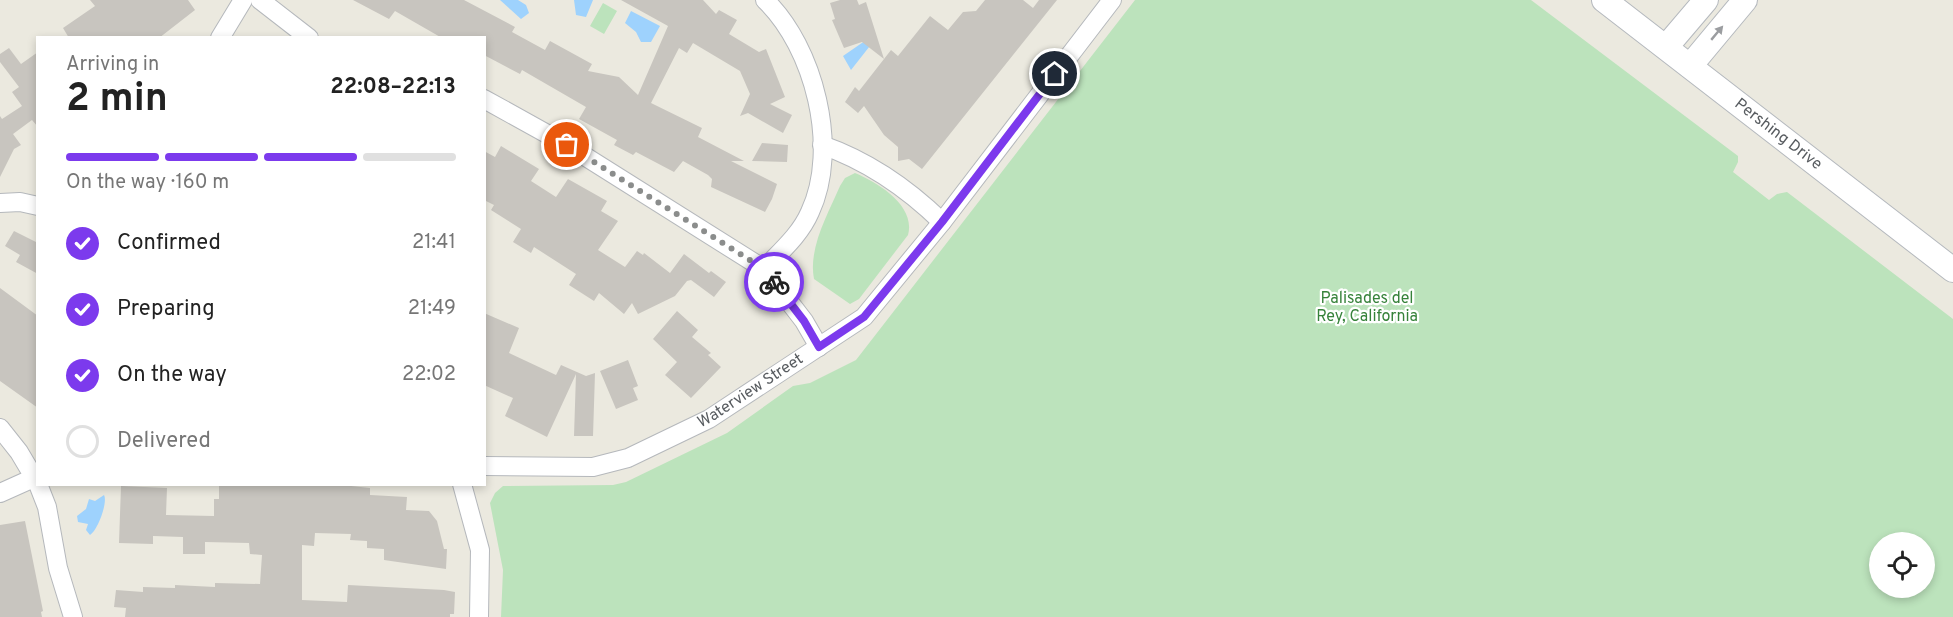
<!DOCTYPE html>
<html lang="en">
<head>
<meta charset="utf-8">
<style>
  :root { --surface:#fff; --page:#f6f6f6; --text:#222; --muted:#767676; --line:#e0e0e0; --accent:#7c3aed }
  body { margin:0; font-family:Overpass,sans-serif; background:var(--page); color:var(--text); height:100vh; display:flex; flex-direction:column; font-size:22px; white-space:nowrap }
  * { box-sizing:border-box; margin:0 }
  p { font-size:20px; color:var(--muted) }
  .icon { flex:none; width:33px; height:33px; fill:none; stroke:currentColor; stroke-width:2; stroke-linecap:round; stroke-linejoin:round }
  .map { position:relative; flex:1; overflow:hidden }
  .drawer { position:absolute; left:36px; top:36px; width:450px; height:450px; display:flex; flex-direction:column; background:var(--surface); border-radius:0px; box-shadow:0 3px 9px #0003 }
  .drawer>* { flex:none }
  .fabs { position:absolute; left:1869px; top:532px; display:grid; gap:12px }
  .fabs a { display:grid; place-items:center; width:66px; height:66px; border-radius:50%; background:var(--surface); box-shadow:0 3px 9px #0003; font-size:30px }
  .pin { position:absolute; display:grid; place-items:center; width:51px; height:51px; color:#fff; margin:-26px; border:3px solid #fff; border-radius:50%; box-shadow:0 2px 6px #0007 }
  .courier { position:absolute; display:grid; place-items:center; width:60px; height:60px; margin:-30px; border:4px solid #7c3aed; border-radius:50%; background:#fff; color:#222; box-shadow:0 2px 8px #0007 }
  .overview em { font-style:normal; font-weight:700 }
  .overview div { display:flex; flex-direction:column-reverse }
  .overview { display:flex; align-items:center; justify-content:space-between; height:102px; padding:0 30px }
  h1 { font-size:39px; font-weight:700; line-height:45px }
  .bar { display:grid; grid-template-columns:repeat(4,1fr); gap:9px 6px; align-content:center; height:72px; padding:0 30px }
  .bar i { height:8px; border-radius:4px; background:var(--line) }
  .bar .on { background:var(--accent) }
  .bar p { grid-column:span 4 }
  ol { padding:0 30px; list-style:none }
  li { display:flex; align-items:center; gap:18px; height:66px }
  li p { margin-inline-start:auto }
  li .icon { padding:6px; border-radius:50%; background:var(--accent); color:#fff; stroke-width:4 }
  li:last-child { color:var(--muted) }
  li i { width:33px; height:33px; border:3px solid var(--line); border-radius:50% }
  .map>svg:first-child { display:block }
  .green { fill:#bce3bc; fill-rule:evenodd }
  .water { fill:#9ed2fd }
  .building { fill:#c8c5bf }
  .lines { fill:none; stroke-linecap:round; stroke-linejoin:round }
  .street-casing { stroke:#b5b8bc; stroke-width:20 }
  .secondary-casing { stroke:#b5b9be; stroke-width:26 }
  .street { stroke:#fff; stroke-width:18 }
  .secondary { stroke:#fff; stroke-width:24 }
  .oneway { fill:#9b9da0 }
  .done { stroke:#8b8d8c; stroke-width:6; stroke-dasharray:0 10.8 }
  .route { stroke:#7c3aed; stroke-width:8 }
  .labels { text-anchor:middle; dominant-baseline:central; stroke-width:4.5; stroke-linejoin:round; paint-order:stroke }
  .street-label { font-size:16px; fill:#585c60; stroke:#fff }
  .park-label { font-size:16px; fill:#36823a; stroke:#fff }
</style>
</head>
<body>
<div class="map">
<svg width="1953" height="617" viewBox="0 0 1953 617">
  <rect width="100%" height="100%" fill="#ebe9df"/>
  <path class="green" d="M 1135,0 L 1531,0 L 1738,156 L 1738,162 L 1733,172 L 1769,200 L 1777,194 L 1787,192 L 1953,319 L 1953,617 L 501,617 L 503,570 L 490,503 L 495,493 L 503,486 L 613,485 L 626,482 L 727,433 L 793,386 L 810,383 L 856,360 ZM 1880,543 L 1924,543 L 1924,588 L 1880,588 Z
    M 603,3 L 617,11 L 604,34 L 590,26 Z
    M 855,173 C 879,183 916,206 908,235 L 859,299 L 850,304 L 814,279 C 808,248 828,214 840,186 L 845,178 Z"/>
  <path class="water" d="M 500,0 L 518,0 L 526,5 L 529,13 L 521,19 Z
    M 574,0 L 593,0 L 586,17 L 576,15 Z
    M 631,11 L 660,26 L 651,42 L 641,42 L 636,32 L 625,23 Z
    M 872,36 L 873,42 L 851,70 L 843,56 Z
    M 104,495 C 108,502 98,530 90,535 L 86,530 L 88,524 L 78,522 L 77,516 L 86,509 L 89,499 L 95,501 Z"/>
  <path class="building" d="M 90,0 L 188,0 L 195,10 L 159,38 L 69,38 L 63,28 L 95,6 Z
    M 353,0 L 464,0 L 515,27 L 512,32 L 545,50 L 550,41 L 592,64 L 588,71 L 619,77 L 638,95 L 668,26 L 621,0 L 703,0 L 716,14 L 719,10 L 737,20 L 729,34 L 759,52 L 766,49 L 785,97 L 770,104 L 792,115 L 783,133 L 748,113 L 740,116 L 750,94 L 740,71 L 693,43 L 687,53 L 679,48 L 651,103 L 702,128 L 698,137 L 744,161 L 731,161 L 777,184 L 772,199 L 765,212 L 711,187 L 712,179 L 708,175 L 683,161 L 674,172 L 636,152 L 633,155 L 614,145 L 617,140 L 579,119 L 586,107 L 522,70 L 520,74 L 484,55 L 484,38 L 442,38 L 395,11 L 389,19 Z
    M 840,0 L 857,0 L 859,5 L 866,2 L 884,59 L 891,50 L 898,56 L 930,16 L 948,30 L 963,12 L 976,11 L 985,0 L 1023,0 L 1033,8 L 1039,0 L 1057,0 L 922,169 L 909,159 L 898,161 L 898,147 L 884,135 L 864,106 L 858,113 L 845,102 L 855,87 L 859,91 L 884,59 L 862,42 L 844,48 L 832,20 L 835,19 L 830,3 Z
    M 9,48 L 21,64 L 38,52 L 38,127 L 32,120 L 13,134 L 21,145 L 14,149 L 0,177 L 0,116 L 2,119 L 22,106 L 12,92 L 19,87 L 0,62 L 0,54 Z
    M 762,143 L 788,145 L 787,162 L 752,161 Z
    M 501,146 L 539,169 L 531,181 L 556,197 L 568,179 L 607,201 L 601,211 L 618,221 L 598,250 L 625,267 L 637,251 L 643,255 L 644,253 L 670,273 L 684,254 L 709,273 L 711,271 L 726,282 L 714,297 L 691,280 L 687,281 L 675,296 L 638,314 L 632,303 L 624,314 L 599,293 L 594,301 L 569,285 L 576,274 L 534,247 L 531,253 L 513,242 L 521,229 L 491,210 L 494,205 L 484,200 L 484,151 L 495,157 Z
    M 14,231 L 38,243 L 38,274 L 16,262 L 20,255 L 5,246 Z
    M 0,288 L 38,316 L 38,408 L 0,381 Z
    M 677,311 L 698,330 L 692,337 L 711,353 L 708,355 L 721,367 L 691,398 L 665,375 L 677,362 L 653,339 Z
    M 484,313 L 519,328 L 509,353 L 556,375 L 561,365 L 586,376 L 595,373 L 593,436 L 574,436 L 576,374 L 547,437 L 505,416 L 513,398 L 484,385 Z
    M 628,360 L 638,386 L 633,388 L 638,400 L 616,409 L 600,371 Z
    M 219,484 L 332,484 L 370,488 L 370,495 L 407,497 L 406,510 L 429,511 L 437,521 L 444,549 L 447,549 L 446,569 L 384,560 L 384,549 L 367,548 L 367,541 L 350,540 L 351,534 L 315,533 L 314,546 L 302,545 L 302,600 L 347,602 L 348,585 L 444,590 L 455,592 L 454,614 L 450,614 L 450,617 L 125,617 L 126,608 L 114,607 L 116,590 L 143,592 L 143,587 L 175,588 L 175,585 L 215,587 L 215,583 L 260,584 L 262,555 L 250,554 L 249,543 L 205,542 L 205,554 L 183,554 L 183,537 L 153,536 L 153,544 L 119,543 L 121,486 L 167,488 L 166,515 L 214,516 L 214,499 L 219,499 Z
    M 25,521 L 43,611 L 41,612 L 42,617 L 0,617 L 0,525 Z"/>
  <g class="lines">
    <g class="street-casing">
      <g id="street">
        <path d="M 260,0 L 309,38"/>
        <path d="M 765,0 C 814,47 840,148 810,212 C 800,235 781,251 764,269 L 804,321 L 819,347"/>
        <path d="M 220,38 L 243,0"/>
        <path d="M 484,99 L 567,145 L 764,269"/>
        <path d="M 822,145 C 868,161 907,188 942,222"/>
        <path d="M 0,203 L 20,202 L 38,206"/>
        <path d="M 0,428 L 19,452 L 38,484"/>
        <path id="s1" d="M 484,466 L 593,467 L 628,458 L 709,419 L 864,317 L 942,222 L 1112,0"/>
        <path d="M 38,484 L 47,507 L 58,568 L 73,617"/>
        <path d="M 462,484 L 480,550 L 479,617"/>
        <path d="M 0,493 L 38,476"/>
      </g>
    </g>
    <g class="secondary-casing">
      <g id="secondary">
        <path id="s2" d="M 1604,0 L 1953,270"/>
        <path d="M 1666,47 L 1706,0"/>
        <path d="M 1690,66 L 1745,0"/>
      </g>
    </g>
    <use href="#street" class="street"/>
    <use href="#secondary" class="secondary"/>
  </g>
  <defs><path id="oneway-solid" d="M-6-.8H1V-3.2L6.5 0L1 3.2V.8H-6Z" transform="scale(1.5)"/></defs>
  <use class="oneway" href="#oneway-solid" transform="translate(1717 33) rotate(-50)"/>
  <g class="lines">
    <path class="done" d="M 567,145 L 764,269 L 774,282"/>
    <path class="route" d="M 774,282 L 804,321 L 819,347 L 864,317 L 942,222 L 1055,74"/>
  </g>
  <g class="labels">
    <g class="street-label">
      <text stroke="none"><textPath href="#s2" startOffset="220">Pershing Drive</textPath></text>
      <text stroke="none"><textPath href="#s1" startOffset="285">Waterview Street</textPath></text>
    </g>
    <g class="park-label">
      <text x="1367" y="299">Palisades del<tspan x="1367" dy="18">Rey, California</tspan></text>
    </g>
  </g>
</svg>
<div class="fabs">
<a><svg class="icon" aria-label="locate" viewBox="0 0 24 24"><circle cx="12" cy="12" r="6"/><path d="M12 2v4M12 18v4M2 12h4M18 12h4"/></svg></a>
</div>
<div class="pin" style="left:567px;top:145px;background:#ea580c"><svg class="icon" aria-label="bag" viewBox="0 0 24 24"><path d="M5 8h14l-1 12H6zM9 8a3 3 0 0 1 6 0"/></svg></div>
<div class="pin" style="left:1055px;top:74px;background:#1f2937"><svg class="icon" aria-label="home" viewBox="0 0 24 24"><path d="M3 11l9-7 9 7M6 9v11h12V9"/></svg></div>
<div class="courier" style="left:774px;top:282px"><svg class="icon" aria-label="bike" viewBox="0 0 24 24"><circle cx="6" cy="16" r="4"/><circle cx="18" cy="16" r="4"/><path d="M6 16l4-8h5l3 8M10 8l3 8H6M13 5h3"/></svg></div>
<section class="drawer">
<div class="overview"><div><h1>2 min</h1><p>Arriving in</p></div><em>22:08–22:13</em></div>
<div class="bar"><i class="on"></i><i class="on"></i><i class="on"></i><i></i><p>On the way · 160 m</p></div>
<ol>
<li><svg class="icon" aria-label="check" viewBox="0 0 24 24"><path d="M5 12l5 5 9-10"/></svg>Confirmed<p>21:41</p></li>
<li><svg class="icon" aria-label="check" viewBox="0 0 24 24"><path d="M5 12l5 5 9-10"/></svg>Preparing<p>21:49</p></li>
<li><svg class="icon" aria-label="check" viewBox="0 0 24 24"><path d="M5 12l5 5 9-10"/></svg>On the way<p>22:02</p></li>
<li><i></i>Delivered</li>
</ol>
</section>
</div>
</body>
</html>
